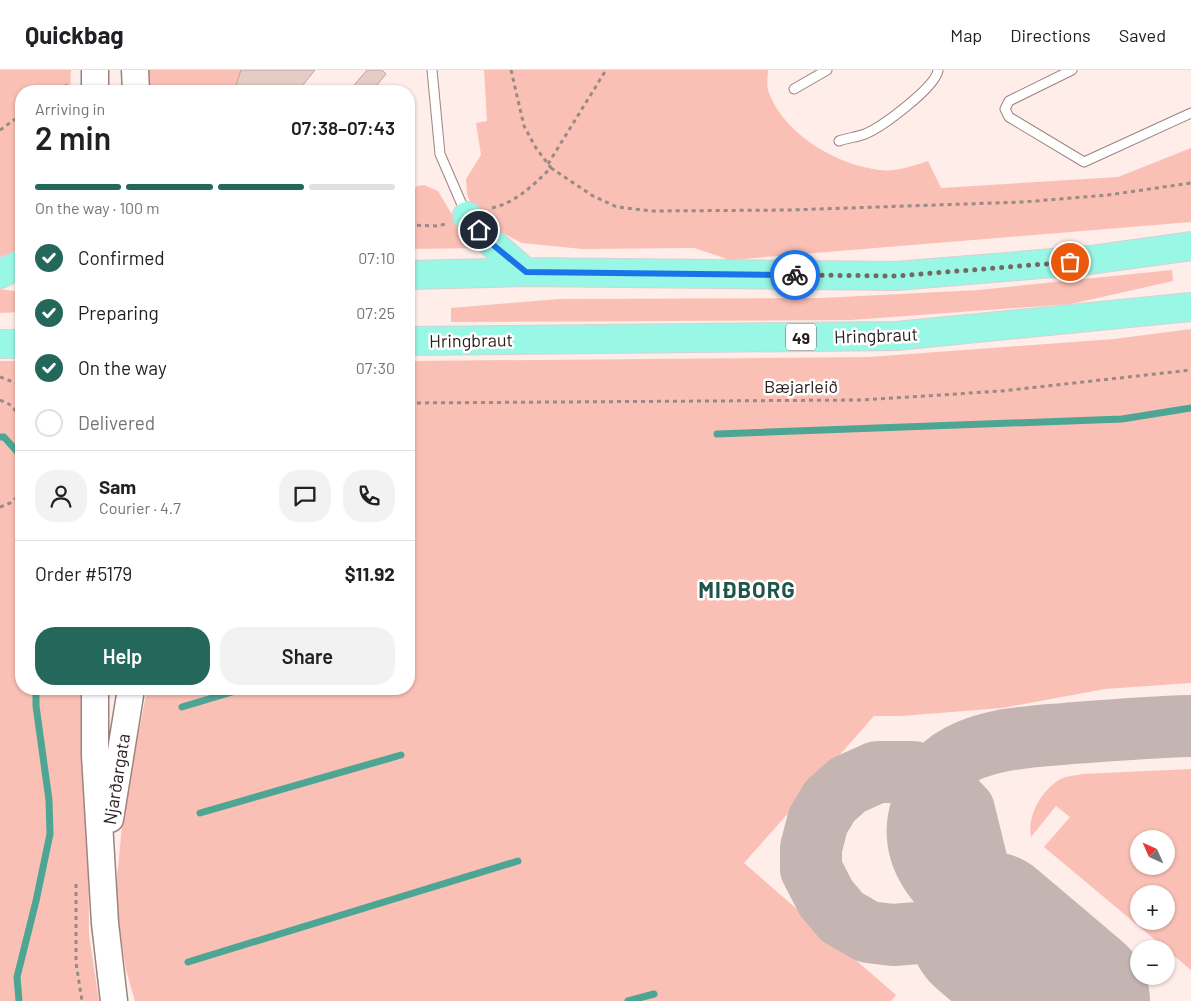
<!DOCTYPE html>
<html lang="en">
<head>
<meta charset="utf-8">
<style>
  :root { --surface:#fff; --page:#f2f2f2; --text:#202124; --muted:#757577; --line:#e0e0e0; --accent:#23685b }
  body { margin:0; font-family:Barlow,sans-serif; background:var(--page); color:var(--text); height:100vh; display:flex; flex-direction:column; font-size:19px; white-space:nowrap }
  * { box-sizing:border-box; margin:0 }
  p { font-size:16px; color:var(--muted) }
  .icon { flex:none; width:28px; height:28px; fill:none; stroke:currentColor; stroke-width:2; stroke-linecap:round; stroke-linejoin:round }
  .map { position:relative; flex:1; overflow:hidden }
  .details { position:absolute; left:15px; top:15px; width:400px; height:610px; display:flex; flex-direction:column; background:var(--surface); border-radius:20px; box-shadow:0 1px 4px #0004 }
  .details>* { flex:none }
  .needle { width:32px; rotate:315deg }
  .tools { position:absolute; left:1130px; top:760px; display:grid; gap:10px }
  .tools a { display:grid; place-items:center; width:45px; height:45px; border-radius:50%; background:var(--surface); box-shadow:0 1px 4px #0004; font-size:25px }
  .pin { position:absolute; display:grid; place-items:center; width:42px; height:42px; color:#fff; margin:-21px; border:2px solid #fff; border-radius:50%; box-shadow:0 1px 5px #0007 }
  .courier { position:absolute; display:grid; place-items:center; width:50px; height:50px; margin:-25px; border:4px solid #1a73e8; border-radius:50%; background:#fff; color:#222; box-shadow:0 1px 6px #0007 }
  .summary em { font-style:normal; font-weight:600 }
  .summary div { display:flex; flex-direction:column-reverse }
  .summary { display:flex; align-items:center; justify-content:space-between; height:85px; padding:0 20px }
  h1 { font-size:32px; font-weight:600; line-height:38px }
  .bar { display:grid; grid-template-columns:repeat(4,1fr); gap:8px 5px; align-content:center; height:60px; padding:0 20px }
  .bar i { height:6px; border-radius:4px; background:var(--line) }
  .bar .on { background:var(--accent) }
  .bar p { grid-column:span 4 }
  .line { display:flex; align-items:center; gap:12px; padding:0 20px; border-top:1px solid var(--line) }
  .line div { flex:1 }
  .round { display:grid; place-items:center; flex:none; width:52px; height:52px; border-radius:20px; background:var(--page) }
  ol { padding:0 20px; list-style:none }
  li { display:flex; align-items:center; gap:15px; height:55px }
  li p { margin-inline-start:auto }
  li .icon { padding:5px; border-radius:50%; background:var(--accent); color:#fff; stroke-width:4 }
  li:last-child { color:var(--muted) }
  li i { width:28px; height:28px; border:2px solid var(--line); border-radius:50% }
  .cta { display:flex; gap:10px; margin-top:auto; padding:10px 20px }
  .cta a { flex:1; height:58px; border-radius:20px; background:var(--accent); color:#fff; font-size:20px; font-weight:600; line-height:58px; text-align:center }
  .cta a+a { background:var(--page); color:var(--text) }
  header { display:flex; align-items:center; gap:30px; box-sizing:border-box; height:70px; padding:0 25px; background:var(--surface); border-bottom:1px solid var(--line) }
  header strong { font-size:24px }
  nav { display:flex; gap:28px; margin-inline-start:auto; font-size:18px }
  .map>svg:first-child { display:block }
  .green { fill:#fbc0b5; fill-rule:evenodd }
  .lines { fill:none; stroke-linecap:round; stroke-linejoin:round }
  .stream { stroke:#4da693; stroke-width:7 }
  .taxiway { stroke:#c4b5b2; stroke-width:62 }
  .runway { stroke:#c4b5b2; stroke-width:156 }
  .building { fill:#e6cbc6; stroke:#bea49f }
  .service-casing { stroke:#9c837e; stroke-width:11 }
  .secondary-casing { stroke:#9c837e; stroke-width:29 }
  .primary-casing { stroke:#d4d2d2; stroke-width:30 }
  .path { stroke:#988a87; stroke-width:3; stroke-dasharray:4 4; stroke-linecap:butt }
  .service { stroke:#fff; stroke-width:9 }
  .secondary { stroke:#fff; stroke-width:26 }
  .primary { stroke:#99f7e5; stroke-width:28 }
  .done { stroke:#746764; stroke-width:5; stroke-dasharray:0 9 }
  .route { stroke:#1a73e8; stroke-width:6 }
  .labels { text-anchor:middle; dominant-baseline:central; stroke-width:5; stroke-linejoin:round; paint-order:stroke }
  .shield { fill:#fff; stroke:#696261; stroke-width:1 }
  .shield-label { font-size:16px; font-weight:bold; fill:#291f1d }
  .street-label { font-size:18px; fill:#291f1d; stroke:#fff }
  .district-label { font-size:22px; font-weight:bold; letter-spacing:1px; fill:#1f554a; stroke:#fff }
</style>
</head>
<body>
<header>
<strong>Quickbag</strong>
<nav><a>Map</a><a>Directions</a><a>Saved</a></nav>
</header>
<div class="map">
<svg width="1191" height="931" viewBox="0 0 1191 931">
  <rect width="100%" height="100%" fill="#feede9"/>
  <path class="green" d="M 0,0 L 71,0 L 70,21 L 21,21 L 21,180 L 0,187 Z
    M 145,0 L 241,0 L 234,21 L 146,21 Z
    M 484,0 L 768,0 C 768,7 766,16 769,23 C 785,65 837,95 880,100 C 897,102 912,96 928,91 L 941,118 L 1118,107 L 1191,78 L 1191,152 L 730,190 L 694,178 L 582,179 L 522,173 L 487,155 L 473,139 L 467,124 L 466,109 L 481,85 L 476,53 L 487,51 Z
    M 424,115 L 438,121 L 451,143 L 481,178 L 409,179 L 409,126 L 417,116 Z
    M 1172,200 L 1173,211 L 1071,234 L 851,250 L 451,252 L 451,238 L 559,229 L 822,228 L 978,220 Z
    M 0,219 L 21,222 L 21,242 L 0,243 Z
    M 1191,259 L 1191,613 L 1105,619 L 1002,638 L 901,646 L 874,646 L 744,793 L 896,925 L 891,931 L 135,931 L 126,900 L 115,828 L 123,746 L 147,619 L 409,619 L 409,291 L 869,287 L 1114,269 Z
    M 0,291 L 21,291 L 21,619 L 87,619 L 89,865 L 99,931 L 0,931 Z
    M 1191,699 L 1191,900 L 1044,777 L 1070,747 L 1056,736 L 1031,767 C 1027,746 1041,721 1059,710 C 1065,706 1074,706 1082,704 ZM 1139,769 L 1166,769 L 1166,796 L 1139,796 ZM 1139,824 L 1166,824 L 1166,851 L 1139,851 Z"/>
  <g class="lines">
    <path class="stream" d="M 717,364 L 1122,349 L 1191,338
      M 0,367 L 4,367 L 21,386
      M 182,637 L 242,619
      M 200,743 L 401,685
      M 188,892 L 518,791
      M 19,931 L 17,907 L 36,831 L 50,764 L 49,730 L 36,636 L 36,619
      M 628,931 L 654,924"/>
    <path class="taxiway" d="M 987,859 C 950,826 905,795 921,739 C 926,719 932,704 950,691 C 984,667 1033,667 1074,663 C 1113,660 1152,657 1191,656
      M 1035,898 L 1001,882 L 960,869 L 930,862 L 893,865 L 868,862 L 842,847 L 826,828 L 811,799 L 811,778 L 818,751 L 830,731 L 848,715 L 877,702 L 913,702 L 941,716 L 964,740 L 985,826 L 1009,870 L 1035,898 L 1040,904"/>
    <path class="runway" d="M 987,859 L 1072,931"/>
  </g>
  <path class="building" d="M 241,0 L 315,0 L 298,21 L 234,21 Z
    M 367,0 L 382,0 L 386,4 L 372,21 L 349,21 Z"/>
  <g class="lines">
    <g class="service-casing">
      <path id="service" d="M 432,0 L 440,84 L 466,144
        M 1072,0 L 1009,31 L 1005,39 L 1009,47 L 1084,92 L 1191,43
        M 794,19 L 827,0
        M 839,71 C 847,68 857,67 865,64 C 882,57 936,17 938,0"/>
    </g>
    <g class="secondary-casing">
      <path id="secondary" d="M 135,0 L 136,21
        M 95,21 L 95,0
        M 95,619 L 95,685 L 105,853 L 114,931
        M 110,749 L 131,619"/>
    </g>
    <g class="primary-casing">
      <path id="primary" d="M 467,146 L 492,173 L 525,202
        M 0,204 L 21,194
        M 409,205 L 525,202 L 896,206 L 1090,190 L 1191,176
        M 409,271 L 896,266 L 1191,237
        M 0,274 L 21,274"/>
    </g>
    <path class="path" d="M 511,0 L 524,56 L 536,78 L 551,98
      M 57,21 L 71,13
      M 0,60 L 21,45
      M 548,94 L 606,0
      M 492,138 C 517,132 533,115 551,98 L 593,126 L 617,137 L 652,141 L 790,140 L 1023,132 L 1108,125 L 1191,113
      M 409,155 L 438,156 L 445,154
      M 0,307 L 21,315
      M 0,330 L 9,334 L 21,346
      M 409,333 L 861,330 L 1002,321 L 1191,300
      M 0,437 L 10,433 L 21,424
      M 76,814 L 76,893 L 82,931"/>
    <use href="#service" class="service"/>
    <use href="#secondary" class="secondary"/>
    <use href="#primary" class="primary"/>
  </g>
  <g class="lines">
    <path class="done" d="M 795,205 L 896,206 L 1070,192"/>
    <path class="route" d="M 479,160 L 492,174 L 526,202 L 795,205"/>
  </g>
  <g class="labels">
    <rect class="shield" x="786" y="253.5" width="30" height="27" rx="4"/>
    <g class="shield-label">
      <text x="801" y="267">49</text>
    </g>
    <g class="street-label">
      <text transform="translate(876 265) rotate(-2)">Hringbraut</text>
      <text transform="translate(471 270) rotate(-1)">Hringbraut</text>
      <text x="801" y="316">Bæjarleið</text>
      <text transform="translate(116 709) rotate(-81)">Njarðargata</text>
    </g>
    <g class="district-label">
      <text x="747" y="519">MIÐBORG</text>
    </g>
  </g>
</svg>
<div class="tools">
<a><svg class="needle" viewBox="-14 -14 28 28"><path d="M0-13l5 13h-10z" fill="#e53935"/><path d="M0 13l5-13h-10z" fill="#757577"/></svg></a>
<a>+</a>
<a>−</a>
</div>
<div class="pin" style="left:1070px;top:192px;background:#ea580c"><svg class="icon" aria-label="bag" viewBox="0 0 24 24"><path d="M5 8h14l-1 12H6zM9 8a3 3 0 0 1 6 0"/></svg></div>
<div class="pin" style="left:479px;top:160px;background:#1f2937"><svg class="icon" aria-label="home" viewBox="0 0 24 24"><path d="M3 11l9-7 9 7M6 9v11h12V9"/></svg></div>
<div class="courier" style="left:795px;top:205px"><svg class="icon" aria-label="bike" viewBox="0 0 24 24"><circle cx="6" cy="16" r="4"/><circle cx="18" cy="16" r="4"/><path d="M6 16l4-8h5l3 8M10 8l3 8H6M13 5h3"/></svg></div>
<section class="details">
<div class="summary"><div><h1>2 min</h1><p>Arriving in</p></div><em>07:38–07:43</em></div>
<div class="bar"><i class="on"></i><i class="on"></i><i class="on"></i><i></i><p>On the way · 100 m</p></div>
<ol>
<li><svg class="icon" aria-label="check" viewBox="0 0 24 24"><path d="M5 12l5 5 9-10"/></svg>Confirmed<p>07:10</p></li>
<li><svg class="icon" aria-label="check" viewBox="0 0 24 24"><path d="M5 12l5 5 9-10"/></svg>Preparing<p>07:25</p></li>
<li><svg class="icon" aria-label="check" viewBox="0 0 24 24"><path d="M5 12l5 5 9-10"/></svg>On the way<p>07:30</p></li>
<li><i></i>Delivered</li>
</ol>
<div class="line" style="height:90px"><a class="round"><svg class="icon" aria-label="person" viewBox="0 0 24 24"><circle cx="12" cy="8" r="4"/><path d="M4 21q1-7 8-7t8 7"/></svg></a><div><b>Sam</b><p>Courier · 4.7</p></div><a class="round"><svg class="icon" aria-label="chat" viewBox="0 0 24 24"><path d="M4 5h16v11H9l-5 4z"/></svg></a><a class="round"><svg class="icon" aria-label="phone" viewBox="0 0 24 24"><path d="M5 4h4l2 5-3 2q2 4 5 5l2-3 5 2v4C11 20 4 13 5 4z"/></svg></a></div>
<div class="line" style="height:65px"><div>Order #5179</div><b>$11.92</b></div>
<div class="cta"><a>Help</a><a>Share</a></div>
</section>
</div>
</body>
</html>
